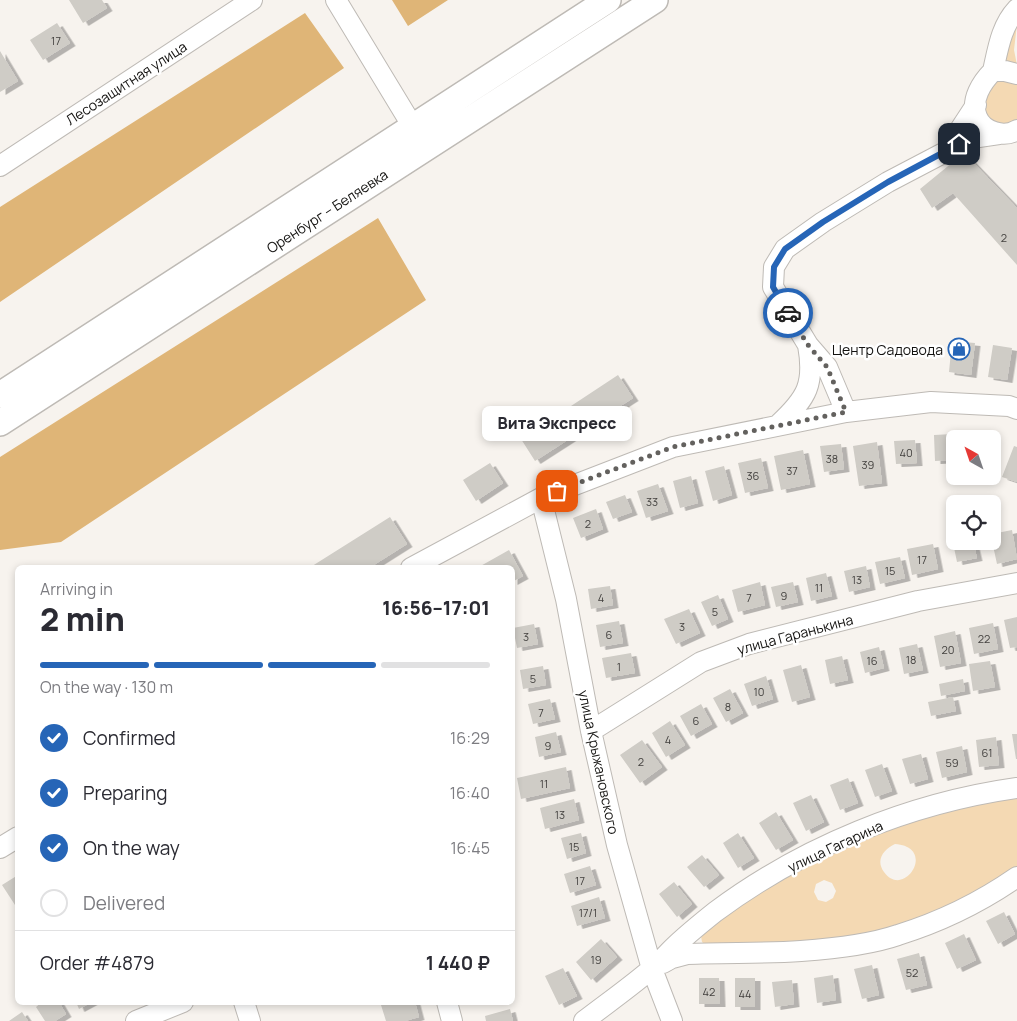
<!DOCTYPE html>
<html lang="en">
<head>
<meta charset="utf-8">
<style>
  :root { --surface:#fff; --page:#f7f7f7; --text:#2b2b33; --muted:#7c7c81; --line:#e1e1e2; --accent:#2665b7 }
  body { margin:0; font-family:Manrope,sans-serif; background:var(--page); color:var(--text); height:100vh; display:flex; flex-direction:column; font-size:19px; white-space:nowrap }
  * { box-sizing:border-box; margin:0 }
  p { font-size:16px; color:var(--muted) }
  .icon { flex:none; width:28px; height:28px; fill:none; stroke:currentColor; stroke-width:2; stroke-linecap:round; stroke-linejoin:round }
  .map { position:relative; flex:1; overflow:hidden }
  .side { position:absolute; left:15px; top:565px; width:500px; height:440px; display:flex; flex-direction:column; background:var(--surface); border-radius:8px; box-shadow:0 2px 8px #0003 }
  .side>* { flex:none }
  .needle { width:32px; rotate:320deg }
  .controls { position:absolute; left:946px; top:430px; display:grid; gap:10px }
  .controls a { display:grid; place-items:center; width:55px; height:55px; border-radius:8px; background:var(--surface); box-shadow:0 2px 8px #0003; font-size:25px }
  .pin { position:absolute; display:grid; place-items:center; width:42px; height:42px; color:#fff; margin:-21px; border-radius:10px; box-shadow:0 2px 8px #0006 }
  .courier { position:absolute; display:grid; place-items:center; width:50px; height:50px; margin:-25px; border:4px solid #2665b7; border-radius:50%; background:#fff; color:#222; box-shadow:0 1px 6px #0007 }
  .bubble { position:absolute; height:35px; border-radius:8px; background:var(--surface); box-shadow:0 2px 8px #0003; font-size:16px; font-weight:800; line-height:35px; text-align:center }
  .headline em { font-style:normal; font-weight:800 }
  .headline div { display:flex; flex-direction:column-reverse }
  .headline { display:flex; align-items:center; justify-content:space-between; height:85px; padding:0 25px }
  h1 { font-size:32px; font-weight:800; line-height:38px }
  .bar { display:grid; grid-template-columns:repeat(4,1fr); gap:8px 5px; align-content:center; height:60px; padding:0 25px }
  .bar i { height:6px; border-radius:4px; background:var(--line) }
  .bar .active { background:var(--accent) }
  .bar p { grid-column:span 4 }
  .line { display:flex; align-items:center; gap:12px; padding:0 25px; border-top:1px solid var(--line) }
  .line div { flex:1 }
  ol { padding:0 25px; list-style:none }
  li { display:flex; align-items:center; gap:15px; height:55px }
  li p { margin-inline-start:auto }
  li .icon { padding:5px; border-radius:50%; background:var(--accent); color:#fff; stroke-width:4 }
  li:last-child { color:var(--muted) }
  li i { width:28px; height:28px; border:2px solid var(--line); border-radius:50% }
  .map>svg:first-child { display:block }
  .green { fill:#f4d9b3; fill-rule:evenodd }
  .forest { fill:#dfb577 }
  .building { fill:#cfccc6; filter:url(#shadow) }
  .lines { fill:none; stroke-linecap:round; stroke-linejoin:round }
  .minor-casing { stroke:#bebab5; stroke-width:22 }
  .major-casing { stroke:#bebab5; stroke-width:28 }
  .minor { stroke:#fff; stroke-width:20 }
  .major { stroke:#fff; stroke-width:25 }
  .done { stroke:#63615e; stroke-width:5; stroke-dasharray:0 9 }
  .route { stroke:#2665b7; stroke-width:6 }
  .labels { text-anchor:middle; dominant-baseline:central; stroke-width:5; stroke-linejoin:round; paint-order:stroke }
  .number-label { font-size:11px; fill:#42403e }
  .street-label { font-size:14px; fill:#131210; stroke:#fff }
  .poi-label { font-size:14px; fill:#131210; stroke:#fff; text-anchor:end }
</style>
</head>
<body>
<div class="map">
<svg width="1017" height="1021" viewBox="0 0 1017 1021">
  <defs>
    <filter id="shadow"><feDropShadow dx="5.5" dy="3" stdDeviation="0" flood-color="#0004"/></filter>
  </defs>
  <rect width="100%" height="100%" fill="#f7f3ee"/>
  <path class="green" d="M 1017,24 L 1014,50 L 1017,65 L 1001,69 Z
    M 999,80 L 1017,83 L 1017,119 L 1010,126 L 1005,129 L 986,117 C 984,97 983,93 999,80 Z
    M 1017,795 L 1017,870 L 992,887 L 910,922 L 867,935 L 833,940 L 706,945 L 702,942 L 701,936 L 704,930 L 744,898 L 817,856 L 890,824 ZM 895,844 C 938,847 904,900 884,872 C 875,860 884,849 895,844 ZM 824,880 L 832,883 L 836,891 L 833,898 L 826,902 L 818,900 L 814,892 L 816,884 Z"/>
  <path class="forest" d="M 392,0 L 448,0 L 408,26 Z
    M 305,13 L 344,68 L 0,302 L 0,207 Z
    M 378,218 L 426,300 L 61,542 L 0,550 L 0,457 Z"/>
  <path class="building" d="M 69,0 L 102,0 L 107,8 L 83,23 Z
    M 57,23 L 70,43 L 43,60 L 30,40 Z
    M 0,51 L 18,81 L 0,92 Z
    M 964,153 L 1017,208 L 1017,265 L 953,193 L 932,208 L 920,189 Z
    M 952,341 L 975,343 L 971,375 L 949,372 Z
    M 993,345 L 1012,348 L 1007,380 L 988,377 Z
    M 618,375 L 633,398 L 535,461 L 521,439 Z
    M 953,434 L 954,460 L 935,461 L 934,435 Z
    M 915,440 L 917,463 L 896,464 L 894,441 Z
    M 877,442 L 882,483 L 859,486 L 853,446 Z
    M 841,444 L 844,469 L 824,472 L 820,446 Z
    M 1014,446 L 1017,447 L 1017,482 L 1002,477 Z
    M 803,450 L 810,484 L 781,490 L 774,456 Z
    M 761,458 L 768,488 L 745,493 L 738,463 Z
    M 490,463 L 503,483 L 476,501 L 463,480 Z
    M 724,466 L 732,495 L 713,501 L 705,471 Z
    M 691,476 L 698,503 L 680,508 L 673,481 Z
    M 658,484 L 668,511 L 646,518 L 637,491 Z
    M 625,495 L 632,512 L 613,519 L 606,502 Z
    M 596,509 L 603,529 L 581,538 L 573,518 Z
    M 390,517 L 407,544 L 369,568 L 309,568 Z
    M 1012,530 L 1017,559 L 997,564 L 992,541 L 992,534 Z
    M 952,538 L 955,538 L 955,541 L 973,541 L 977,558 L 957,562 Z
    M 933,544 L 938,569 L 912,575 L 907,549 Z
    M 509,550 L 523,576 L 512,582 L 512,568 L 477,568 Z
    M 900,557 L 905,578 L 880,584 L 875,562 Z
    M 866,566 L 870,587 L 849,592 L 844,571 Z
    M 826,573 L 832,596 L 811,601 L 806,578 Z
    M 760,582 L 765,605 L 738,612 L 732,590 Z
    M 793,582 L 798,602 L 776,607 L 771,587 Z
    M 610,586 L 613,605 L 591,609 L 588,589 Z
    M 718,595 L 728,619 L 712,626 L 701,602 Z
    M 689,609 L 700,633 L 676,644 L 664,619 Z
    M 1017,617 L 1017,647 L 1010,648 L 1004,620 Z
    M 619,621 L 623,643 L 600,647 L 596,625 Z
    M 993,623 L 998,649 L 974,654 L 969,628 Z
    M 534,624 L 538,644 L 517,648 L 513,628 Z
    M 955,631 L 961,663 L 940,667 L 934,636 Z
    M 917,644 L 923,670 L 904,674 L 899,648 Z
    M 879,647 L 884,668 L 865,673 L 860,652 Z
    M 631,653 L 635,673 L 606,678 L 602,658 Z
    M 842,656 L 848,680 L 830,684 L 825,660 Z
    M 990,661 L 995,687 L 973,691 L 969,664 Z
    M 801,665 L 810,697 L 792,702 L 783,670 Z
    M 543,666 L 546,685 L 523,689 L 520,670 Z
    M 766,676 L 773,699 L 752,706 L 744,684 Z
    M 963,679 L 965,691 L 941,696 L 939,684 Z
    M 730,689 L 743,713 L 726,722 L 713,698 Z
    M 953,697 L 956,711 L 931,716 L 928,702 Z
    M 550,699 L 555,719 L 533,724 L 528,704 Z
    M 701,704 L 712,724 L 691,736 L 680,716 Z
    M 670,721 L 685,745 L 666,757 L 652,733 Z
    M 556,732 L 561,752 L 539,757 L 535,737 Z
    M 1012,734 L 1017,734 L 1017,759 L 1016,759 Z
    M 996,737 L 999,765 L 979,767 L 976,740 Z
    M 642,740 L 662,767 L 640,783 L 620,755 Z
    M 962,746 L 967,772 L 942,778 L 936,752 Z
    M 921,754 L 928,779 L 910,784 L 902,759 Z
    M 882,764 L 892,791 L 875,797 L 865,770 Z
    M 566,767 L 570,788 L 521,799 L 517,778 Z
    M 848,778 L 858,803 L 840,810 L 830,785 Z
    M 811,795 L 824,822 L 806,831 L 793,803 Z
    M 574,799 L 579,820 L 545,829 L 540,808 Z
    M 776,812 L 793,840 L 776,850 L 759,823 Z
    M 581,833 L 586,853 L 567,859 L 561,838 Z
    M 738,833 L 754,858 L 738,868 L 723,843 Z
    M 702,855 L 719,875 L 704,887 L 687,867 Z
    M 590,866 L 596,885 L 570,893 L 564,874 Z
    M 18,875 L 18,904 L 15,905 L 2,885 Z
    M 674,882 L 692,904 L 677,917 L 659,894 Z
    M 599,897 L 605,918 L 577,926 L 571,906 Z
    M 1004,912 L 1015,934 L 998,944 L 986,921 Z
    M 964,934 L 976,960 L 957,969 L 945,943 Z
    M 601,939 L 617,957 L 591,980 L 576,962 Z
    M 919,953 L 927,985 L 906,990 L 897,959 Z
    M 872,965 L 879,995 L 862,999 L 854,969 Z
    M 563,968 L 577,996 L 559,1005 L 545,976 Z
    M 833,975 L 836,1000 L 817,1003 L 814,978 Z
    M 699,978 L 719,978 L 720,1004 L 699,1004 Z
    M 735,978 L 755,978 L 755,1007 L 735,1007 Z
    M 792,980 L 794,1004 L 775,1007 L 772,982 Z
    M 42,1002 L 59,1002 L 66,1014 L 55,1021 L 45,1021 L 36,1007 Z
    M 76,1002 L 92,1002 L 79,1009 Z
    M 390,1002 L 415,1002 L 419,1017 L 405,1021 L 386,1021 L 381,1005 Z
    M 510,1009 L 513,1021 L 486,1021 L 485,1016 Z
    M 22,1012 L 28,1021 L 9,1021 Z"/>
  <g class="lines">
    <g class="minor-casing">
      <path id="minor" d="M 336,0 L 413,127
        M 993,71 C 998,49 1001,26 1017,9
        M 1017,74 L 1005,71 L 993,71 C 982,82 970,100 977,117 C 983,132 1004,138 1017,130
        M 946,151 L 976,105
        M 0,166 L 252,0
        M 846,412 L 827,367 L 808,345 L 773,287 L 774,267 L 785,249 L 823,222 L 888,182 L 972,138 L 999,134
        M 779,424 C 807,398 815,384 808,345
        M 541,498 L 566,599 L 591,731 L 617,845 L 652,969 L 672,1021
        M 411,568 L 541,498 L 673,447 L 846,412 L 931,402 L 1009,406 L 1017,409
        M 591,731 L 701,662 L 749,644 L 918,601 L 1017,583
        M 0,848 L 18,837
        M 663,963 L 672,958 L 687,954 C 725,952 763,954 801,951 C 829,949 872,944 898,935 C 940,922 981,902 1017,877
        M 244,1002 L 250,1021
        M 447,1002 L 452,1021
        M 136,1021 L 183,1002
        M 584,1021 C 606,1004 629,988 650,970 C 658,964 665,956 672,949 C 685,936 700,924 715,912 C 802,847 910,803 1017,788"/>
    </g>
    <g class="major-casing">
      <path id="major" d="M 0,395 L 608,0
        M 0,423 L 655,0"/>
    </g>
    <use href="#minor" class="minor"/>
    <use href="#major" class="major"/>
  </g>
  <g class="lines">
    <path class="done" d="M 557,491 L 673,447 L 846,412 L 827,367 L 808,345 L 788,313"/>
    <path class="route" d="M 788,313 L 773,287 L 774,267 L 785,249 L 823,222 L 888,182 L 959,144"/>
  </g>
  <defs>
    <g id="shop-ring" transform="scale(1.125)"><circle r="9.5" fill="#fff" stroke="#2665b7" stroke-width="1.5"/><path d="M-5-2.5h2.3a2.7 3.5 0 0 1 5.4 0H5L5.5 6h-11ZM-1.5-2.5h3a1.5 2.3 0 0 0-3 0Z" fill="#2665b7"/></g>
  </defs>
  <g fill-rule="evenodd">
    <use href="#shop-ring" x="959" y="349"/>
  </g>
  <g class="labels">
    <g class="number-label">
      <text x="56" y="40">17</text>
      <text x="1004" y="237">2</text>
      <text x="906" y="452">40</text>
      <text x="832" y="458">38</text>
      <text x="868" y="464">39</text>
      <text x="792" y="470">37</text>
      <text x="753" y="475">36</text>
      <text x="652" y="501">33</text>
      <text x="588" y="523">2</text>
      <text x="922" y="559">17</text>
      <text x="890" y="570">15</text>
      <text x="857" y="579">13</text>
      <text x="819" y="587">11</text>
      <text x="784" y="595">9</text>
      <text x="601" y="597">4</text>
      <text x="749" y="597">7</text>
      <text x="715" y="611">5</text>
      <text x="682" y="626">3</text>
      <text x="609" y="634">6</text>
      <text x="526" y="636">3</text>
      <text x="984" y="638">22</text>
      <text x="948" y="649">20</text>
      <text x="911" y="659">18</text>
      <text x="872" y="660">16</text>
      <text x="619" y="666">1</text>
      <text x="533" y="678">5</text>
      <text x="759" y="691">10</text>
      <text x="728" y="706">8</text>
      <text x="541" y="712">7</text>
      <text x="696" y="720">6</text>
      <text x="668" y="739">4</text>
      <text x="548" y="745">9</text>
      <text x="987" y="752">61</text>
      <text x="641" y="761">2</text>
      <text x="952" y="762">59</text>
      <text x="544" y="783">11</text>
      <text x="560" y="814">13</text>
      <text x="574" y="846">15</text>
      <text x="580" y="880">17</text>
      <text x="588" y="912">17/1</text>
      <text x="596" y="959">19</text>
      <text x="912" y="972">52</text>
      <text x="709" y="991">42</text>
      <text x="745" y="993">44</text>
    </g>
    <g class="street-label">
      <text transform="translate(126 83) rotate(-33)">Лесозащитная улица</text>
      <text transform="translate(327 211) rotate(-33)">Оренбург – Беляевка</text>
      <text transform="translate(795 634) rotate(-15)">улица Гаранькина</text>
      <text transform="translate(599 762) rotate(78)">улица Крыжановского</text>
      <text transform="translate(835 846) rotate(-25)">улица Гагарина</text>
    </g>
    <g class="poi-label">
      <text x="943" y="349">Центр Садовода</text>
    </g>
  </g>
</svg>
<div class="controls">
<a><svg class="needle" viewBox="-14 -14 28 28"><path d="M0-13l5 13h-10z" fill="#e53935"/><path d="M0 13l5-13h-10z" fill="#7c7c81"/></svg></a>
<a><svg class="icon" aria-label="locate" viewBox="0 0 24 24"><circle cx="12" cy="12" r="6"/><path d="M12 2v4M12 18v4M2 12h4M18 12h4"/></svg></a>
</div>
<div class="pin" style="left:557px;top:491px;background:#ea580c"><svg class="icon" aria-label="bag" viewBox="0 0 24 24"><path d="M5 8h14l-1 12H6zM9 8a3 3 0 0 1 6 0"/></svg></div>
<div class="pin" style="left:959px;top:144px;background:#1f2937"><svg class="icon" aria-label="home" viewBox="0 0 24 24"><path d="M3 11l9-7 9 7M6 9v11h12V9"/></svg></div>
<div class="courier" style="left:788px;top:313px"><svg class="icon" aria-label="car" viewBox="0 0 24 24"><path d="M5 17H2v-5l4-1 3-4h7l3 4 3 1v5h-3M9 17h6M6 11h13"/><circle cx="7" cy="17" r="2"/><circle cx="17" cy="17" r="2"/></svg></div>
<div class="bubble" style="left:482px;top:406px;width:150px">Вита Экспресс</div>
<section class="side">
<div class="headline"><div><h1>2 min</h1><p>Arriving in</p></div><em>16:56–17:01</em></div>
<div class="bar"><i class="active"></i><i class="active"></i><i class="active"></i><i></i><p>On the way · 130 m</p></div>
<ol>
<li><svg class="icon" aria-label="check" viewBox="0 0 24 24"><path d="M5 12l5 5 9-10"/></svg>Confirmed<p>16:29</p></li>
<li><svg class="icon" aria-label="check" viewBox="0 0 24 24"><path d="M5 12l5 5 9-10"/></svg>Preparing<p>16:40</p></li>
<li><svg class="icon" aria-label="check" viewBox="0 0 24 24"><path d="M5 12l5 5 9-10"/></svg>On the way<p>16:45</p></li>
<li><i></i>Delivered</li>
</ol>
<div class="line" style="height:65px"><div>Order #4879</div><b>1 440 ₽</b></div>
</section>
</div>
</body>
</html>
